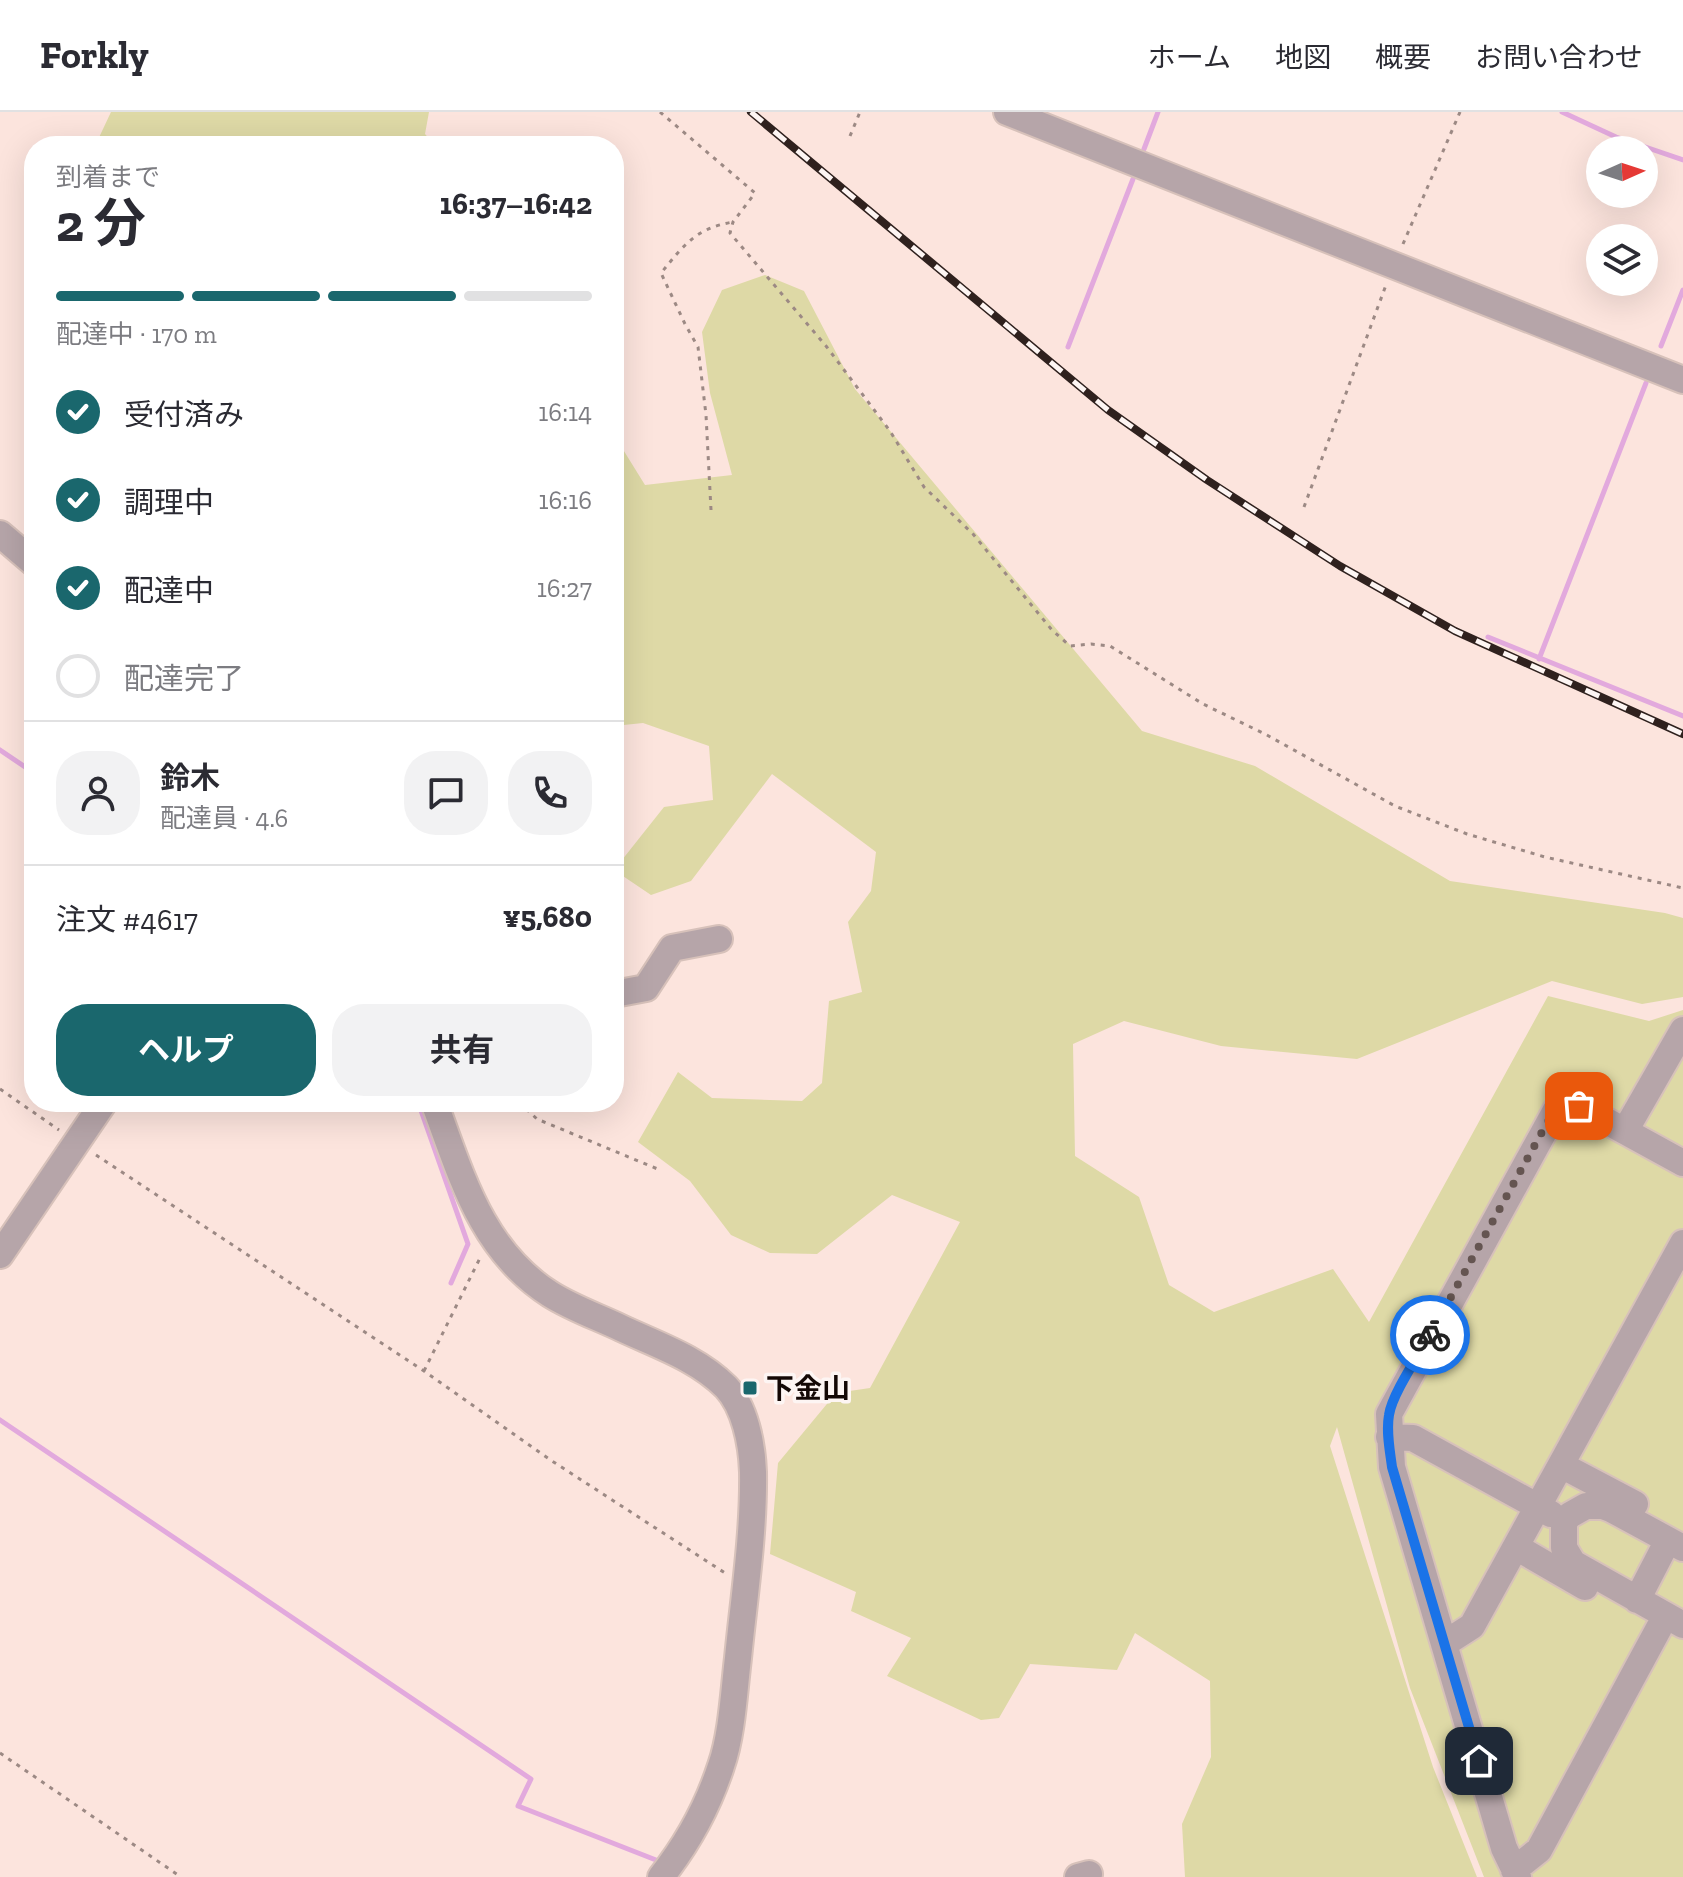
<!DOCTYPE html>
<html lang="ja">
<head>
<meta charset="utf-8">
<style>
  :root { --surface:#fff; --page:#f2f2f3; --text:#2b2b33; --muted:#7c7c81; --line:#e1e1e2; --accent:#1a676d }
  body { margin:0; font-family:"Zilla Slab","Noto Sans JP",serif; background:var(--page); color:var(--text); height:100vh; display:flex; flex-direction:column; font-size:30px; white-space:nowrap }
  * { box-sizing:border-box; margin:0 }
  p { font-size:26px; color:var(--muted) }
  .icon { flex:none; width:44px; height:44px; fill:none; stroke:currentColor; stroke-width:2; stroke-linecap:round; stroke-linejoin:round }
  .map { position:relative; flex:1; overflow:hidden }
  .drawer { position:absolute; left:24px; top:24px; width:600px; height:976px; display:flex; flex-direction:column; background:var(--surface); border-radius:32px; box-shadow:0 8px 32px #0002 }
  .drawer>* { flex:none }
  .needle { width:52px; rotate:87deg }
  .buttons { position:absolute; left:1586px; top:24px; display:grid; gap:16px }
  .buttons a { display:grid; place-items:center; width:72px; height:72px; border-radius:50%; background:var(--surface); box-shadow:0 8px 32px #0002; font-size:40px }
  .pin { position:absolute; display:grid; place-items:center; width:68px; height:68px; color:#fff; margin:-34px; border-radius:16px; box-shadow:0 4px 12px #0006 }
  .courier { position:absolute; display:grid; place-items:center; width:80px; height:80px; margin:-40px; border:6px solid #1a73e8; border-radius:50%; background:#fff; color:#222; box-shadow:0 2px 10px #0007 }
  .overview em { font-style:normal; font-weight:700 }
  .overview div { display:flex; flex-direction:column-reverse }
  .overview { display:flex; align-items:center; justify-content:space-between; height:136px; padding:0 32px }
  h1 { font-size:52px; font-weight:700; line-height:60px }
  .bar { display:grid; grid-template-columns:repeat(4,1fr); gap:12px 8px; align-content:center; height:96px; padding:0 32px }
  .bar i { height:10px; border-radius:6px; background:var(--line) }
  .bar .current { background:var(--accent) }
  .bar p { grid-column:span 4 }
  .line { display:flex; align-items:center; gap:20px; padding:0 32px; border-top:2px solid var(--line) }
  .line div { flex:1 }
  .round { display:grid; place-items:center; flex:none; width:84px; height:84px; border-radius:32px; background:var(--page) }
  ol { padding:0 32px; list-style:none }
  li { display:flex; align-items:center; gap:24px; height:88px }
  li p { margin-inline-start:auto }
  li .icon { padding:8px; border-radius:50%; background:var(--accent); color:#fff; stroke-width:4 }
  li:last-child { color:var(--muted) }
  li i { width:44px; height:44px; border:4px solid var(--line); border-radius:50% }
  .button { display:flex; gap:16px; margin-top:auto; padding:16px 32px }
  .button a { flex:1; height:92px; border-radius:32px; background:var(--accent); color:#fff; font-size:32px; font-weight:700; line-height:92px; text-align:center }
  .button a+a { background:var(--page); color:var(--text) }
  header { display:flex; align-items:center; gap:48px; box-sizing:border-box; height:112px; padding:0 40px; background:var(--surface); border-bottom:2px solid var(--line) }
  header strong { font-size:38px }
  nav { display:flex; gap:44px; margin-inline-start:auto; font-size:28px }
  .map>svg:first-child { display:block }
  .green { fill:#ded9a6 }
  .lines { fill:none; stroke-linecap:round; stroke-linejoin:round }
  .stream { stroke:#e2a9dd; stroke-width:5 }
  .minor-casing { stroke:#d7c1ba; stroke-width:30 }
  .path { stroke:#9c8984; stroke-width:3; stroke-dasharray:4 6; stroke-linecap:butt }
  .minor { stroke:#b6a5a9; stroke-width:26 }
  .rail-casing { stroke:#2f211e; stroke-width:8 }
  .rail { stroke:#fdf5f3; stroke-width:5; stroke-dasharray:15; stroke-linecap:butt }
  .done { stroke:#655551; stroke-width:8; stroke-dasharray:0 14.4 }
  .route { stroke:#1a73e8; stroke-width:10 }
  .poi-dot { fill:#1a676d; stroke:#fdf5f3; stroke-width:3 }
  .labels { text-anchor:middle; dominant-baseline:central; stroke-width:7; stroke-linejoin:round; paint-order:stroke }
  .poi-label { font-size:28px; font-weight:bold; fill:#140805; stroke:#fdf5f3; text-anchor:start }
</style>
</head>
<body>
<header>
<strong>Forkly</strong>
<nav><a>ホーム</a><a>地図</a><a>概要</a><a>お問い合わせ</a></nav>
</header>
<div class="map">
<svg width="1683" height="1765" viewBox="0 0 1683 1765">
  <rect width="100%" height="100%" fill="#fce4dd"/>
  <path class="green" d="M 111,0 L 429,0 L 425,22 L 436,34 L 95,34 Z
    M 765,163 L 804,179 L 855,277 L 1142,619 L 1255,654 L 1450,769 L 1665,801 L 1683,806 L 1683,885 L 1642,892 L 1552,869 L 1357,947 L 1221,934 L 1124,909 L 1073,932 L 1075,1044 L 1139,1085 L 1169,1173 L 1214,1200 L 1333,1157 L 1369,1210 L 1548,884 L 1649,909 L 1683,898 L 1683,1765 L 1484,1765 L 1410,1576 L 1337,1315 L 1330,1334 L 1433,1655 L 1477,1765 L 1185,1765 L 1182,1712 L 1211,1645 L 1210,1569 L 1135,1521 L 1117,1558 L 1030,1552 L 999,1606 L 981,1608 L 887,1564 L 911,1526 L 851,1499 L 856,1480 L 770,1442 L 778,1351 L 836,1281 L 870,1276 L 960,1110 L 892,1083 L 817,1142 L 770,1141 L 731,1123 L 690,1069 L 638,1030 L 678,960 L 712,986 L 802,989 L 822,971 L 829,889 L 862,880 L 848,810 L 871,779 L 876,740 L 772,662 L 691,769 L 651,783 L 614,758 L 664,695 L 713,688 L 709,634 L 643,611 L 614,614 L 614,323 L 645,373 L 732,363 L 710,281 L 702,220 L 722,178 Z"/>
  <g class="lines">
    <path class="stream" d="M 1562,0 L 1616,25 L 1683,48
      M 1144,37 L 1158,0
      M 1661,234 L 1683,178
      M 1068,235 L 1133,67
      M 1488,525 L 1683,604
      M 1539,547 L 1646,271
      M 0,638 L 34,661
      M 418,990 L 468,1132 L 451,1171
      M 0,1308 L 531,1667 L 518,1694 L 656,1748"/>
    <g class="minor-casing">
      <path id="minor" d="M 1007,0 L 1683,268
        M 0,422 L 34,451
        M 614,882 L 646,876 L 672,836 L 719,827
        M 434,990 C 461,1062 481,1138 550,1182 C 572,1196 598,1205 621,1216 C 657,1233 697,1246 726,1275 C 745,1295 752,1332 753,1360 C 754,1421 744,1486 738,1546 C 734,1579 732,1623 721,1654 C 708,1694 688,1731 661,1765
        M 1625,1019 L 1683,918
        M 0,1143 L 104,990
        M 1389,1325 L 1413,1326 L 1551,1402
        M 1561,1353 L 1635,1392
        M 1516,1435 L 1585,1475
        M 1683,1436 L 1611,1397 L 1603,1394 L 1586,1394 L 1570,1403 L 1564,1409 L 1564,1436 L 1573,1451 L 1683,1513
        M 1637,1488 L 1668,1428
        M 1444,1532 L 1472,1514 L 1683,1131
        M 1514,1758 L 1539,1738 L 1659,1516
        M 1078,1765 L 1089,1762
        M 1518,1765 L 1504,1736 L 1392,1355 L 1389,1302 L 1556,998 L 1566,993 L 1579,994 L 1683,1051"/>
    </g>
    <path class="path" d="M 660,0 L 755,81 L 733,110 L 730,121 L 826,234 L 890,319 L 924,375 L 973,422 L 1052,518 L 1070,534 L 1091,532 L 1110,534 L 1203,592 L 1265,622 L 1395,694 L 1467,722 L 1545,745 L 1683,776
      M 850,24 L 860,0
      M 1403,132 L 1460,0
      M 1304,395 L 1386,173
      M 711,398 L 706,303 L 698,235 L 685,212 L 661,161 C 684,133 696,116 733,110
      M 0,977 L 59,1018
      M 519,990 L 537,1007 L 660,1058
      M 96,1043 L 424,1259 L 552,1349 L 725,1461
      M 424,1259 L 481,1144
      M 0,1641 L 181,1765"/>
    <use href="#minor" class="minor"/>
    <g class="rail-casing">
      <path id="rail" d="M 751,0 L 1108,298 L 1207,368 L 1340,454 L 1455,519 L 1683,622"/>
    </g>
    <use href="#rail" class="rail"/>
  </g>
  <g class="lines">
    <path class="done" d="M 1430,1223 L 1547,1011 C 1556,997 1562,993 1579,994"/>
    <path class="route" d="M 1430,1223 C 1419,1243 1392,1282 1389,1303 C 1386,1320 1390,1339 1392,1355 L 1479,1649"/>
  </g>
  <rect class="poi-dot" x="742" y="1268" width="16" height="16" rx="4"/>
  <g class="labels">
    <g class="poi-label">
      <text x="766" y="1276">下金山</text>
    </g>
  </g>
</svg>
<div class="buttons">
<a><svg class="needle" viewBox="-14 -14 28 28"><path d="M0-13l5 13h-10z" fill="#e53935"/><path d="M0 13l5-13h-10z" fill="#7c7c81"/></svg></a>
<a><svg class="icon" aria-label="layers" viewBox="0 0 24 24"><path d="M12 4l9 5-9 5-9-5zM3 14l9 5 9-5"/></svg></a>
</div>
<div class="pin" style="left:1579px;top:994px;background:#ea580c"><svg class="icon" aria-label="bag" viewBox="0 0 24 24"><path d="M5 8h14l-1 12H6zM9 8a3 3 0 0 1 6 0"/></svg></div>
<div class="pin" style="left:1479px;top:1649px;background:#1f2937"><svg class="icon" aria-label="home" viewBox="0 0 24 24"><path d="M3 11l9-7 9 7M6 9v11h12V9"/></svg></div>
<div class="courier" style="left:1430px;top:1223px"><svg class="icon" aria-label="bike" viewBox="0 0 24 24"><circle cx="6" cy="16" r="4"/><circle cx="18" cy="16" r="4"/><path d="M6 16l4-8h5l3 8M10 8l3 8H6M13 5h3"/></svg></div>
<section class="drawer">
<div class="overview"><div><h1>2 分</h1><p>到着まで</p></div><em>16:37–16:42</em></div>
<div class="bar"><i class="current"></i><i class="current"></i><i class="current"></i><i></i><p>配達中 · 170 m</p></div>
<ol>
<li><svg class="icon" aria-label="check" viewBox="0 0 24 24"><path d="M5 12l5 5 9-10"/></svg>受付済み<p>16:14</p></li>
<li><svg class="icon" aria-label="check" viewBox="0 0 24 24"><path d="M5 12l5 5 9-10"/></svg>調理中<p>16:16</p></li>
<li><svg class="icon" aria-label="check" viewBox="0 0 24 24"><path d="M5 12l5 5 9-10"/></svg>配達中<p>16:27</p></li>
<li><i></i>配達完了</li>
</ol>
<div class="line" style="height:144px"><a class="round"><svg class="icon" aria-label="person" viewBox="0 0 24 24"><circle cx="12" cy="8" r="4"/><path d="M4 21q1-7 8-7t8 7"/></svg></a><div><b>鈴木</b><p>配達員 · 4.6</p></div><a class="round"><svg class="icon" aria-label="chat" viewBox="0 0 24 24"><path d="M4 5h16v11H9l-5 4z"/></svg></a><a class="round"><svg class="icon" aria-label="phone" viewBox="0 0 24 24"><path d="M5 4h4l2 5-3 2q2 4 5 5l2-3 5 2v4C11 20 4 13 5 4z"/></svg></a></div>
<div class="line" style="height:104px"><div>注文 #4617</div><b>¥5,680</b></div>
<div class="button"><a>ヘルプ</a><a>共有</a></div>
</section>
</div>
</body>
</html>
